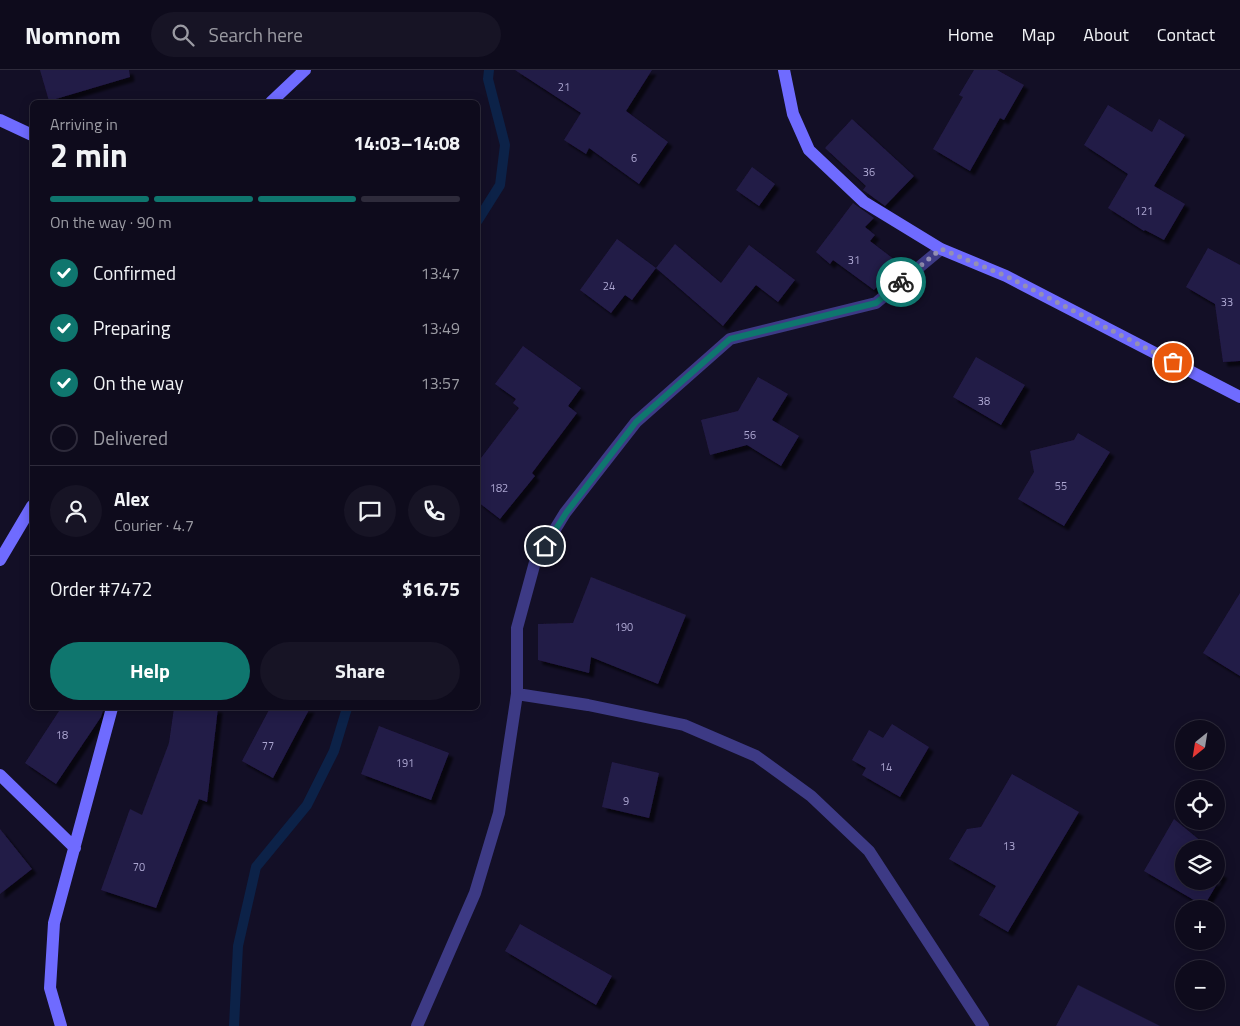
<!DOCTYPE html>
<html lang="en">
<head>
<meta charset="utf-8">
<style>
  :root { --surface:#0e0b1c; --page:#171425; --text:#f1f3f6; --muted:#9b9ba3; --line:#2e2b3b; --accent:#0f766e }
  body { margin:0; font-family:"Titillium Web",sans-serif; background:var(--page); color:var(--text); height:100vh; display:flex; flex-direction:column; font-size:19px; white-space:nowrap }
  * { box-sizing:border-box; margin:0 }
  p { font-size:16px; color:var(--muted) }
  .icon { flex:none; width:28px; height:28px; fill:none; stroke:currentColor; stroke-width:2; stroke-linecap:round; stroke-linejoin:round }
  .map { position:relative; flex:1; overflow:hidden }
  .sheet { position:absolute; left:30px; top:30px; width:450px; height:610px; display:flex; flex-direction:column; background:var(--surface); border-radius:8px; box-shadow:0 2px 12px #0003,0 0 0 1px var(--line) }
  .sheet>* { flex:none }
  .needle { width:32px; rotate:210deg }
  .fabs { position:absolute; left:1175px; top:650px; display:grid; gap:10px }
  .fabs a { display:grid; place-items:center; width:50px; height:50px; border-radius:50%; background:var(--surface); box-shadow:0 2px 12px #0003,0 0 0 1px var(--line); font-size:25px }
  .pin { position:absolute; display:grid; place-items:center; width:42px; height:42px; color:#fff; margin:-21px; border:2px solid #fff; border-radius:50%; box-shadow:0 1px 5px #0007 }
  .courier { position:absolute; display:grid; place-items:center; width:50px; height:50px; margin:-25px; border:4px solid #0f766e; border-radius:50%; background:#fff; color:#222; box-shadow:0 1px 6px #0007 }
  .overview em { font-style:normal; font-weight:700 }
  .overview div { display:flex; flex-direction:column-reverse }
  .overview { display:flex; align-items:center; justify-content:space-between; height:85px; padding:0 20px }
  h1 { font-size:32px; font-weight:700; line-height:38px }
  .bar { display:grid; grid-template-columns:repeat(4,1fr); gap:8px 5px; align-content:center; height:60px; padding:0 20px }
  .bar i { height:6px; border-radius:4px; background:var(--line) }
  .bar .on { background:var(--accent) }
  .bar p { grid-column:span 4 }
  .line { display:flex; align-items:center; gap:12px; padding:0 20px; border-top:1px solid var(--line) }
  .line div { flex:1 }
  .round { display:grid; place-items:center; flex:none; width:52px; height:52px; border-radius:26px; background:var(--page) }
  ol { padding:0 20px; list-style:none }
  li { display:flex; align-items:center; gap:15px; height:55px }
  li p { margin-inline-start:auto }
  li .icon { padding:5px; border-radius:50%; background:var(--accent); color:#fff; stroke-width:4 }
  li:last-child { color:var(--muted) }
  li i { width:28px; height:28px; border:2px solid var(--line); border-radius:50% }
  .primary-button { display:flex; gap:10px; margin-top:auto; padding:10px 20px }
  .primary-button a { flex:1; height:58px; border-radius:30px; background:var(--accent); color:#fff; font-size:20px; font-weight:700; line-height:58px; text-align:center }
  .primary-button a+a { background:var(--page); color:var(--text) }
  header { display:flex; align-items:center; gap:30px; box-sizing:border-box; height:70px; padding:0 25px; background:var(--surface); border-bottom:1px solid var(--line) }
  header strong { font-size:24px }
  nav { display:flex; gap:28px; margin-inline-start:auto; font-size:18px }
  .search { width:350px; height:45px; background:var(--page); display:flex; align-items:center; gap:12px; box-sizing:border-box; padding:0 18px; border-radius:28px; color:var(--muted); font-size:19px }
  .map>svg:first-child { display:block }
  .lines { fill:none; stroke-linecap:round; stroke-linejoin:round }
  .stream { stroke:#0c2248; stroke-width:10 }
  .building { fill:#241b47; filter:url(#shadow) }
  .street { stroke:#3d3a85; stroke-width:12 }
  .secondary { stroke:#6f6bff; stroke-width:12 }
  .done { stroke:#948fb3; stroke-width:5; stroke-dasharray:0 9 }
  .route { stroke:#0f766e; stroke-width:6 }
  .labels { text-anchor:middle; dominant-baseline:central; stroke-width:4.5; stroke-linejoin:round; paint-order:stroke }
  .number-label { font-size:11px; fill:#aca6d1 }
</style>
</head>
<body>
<header>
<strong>Nomnom</strong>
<div class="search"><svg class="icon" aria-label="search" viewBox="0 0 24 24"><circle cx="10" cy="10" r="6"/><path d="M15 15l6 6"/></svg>Search here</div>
<nav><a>Home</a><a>Map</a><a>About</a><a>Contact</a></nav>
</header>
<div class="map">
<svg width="1240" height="956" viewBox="0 0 1240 956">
  <defs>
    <filter id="shadow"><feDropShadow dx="4.5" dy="4.5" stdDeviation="1" flood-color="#0009"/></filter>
  </defs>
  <rect width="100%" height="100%" fill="#130f26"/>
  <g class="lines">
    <path class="stream" d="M 478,150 L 500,115 L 505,75 L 488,9 L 489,0
      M 234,956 L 238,876 L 256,797 L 307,735 L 334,681 L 347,638"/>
  </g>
  <path class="building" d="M 40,0 L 129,0 L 130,7 L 49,31 Z
    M 515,0 L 652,0 L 626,41 L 668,72 L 639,114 L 589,78 L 586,84 L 564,70 L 581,43 Z
    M 974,0 L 997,0 L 1024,15 L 1004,50 L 1000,48 L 970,101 L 933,79 L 963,27 L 959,25 Z
    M 1108,35 L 1152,62 L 1159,49 L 1185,65 L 1154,116 L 1185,134 L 1164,170 L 1145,160 L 1144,161 L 1108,138 L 1128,104 L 1084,75 Z
    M 852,49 L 914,106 L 885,136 L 863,120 L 866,116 L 825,78 Z
    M 752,97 L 775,114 L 759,136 L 736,120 Z
    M 853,133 L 874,148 L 865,157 L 875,165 L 870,171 L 899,193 L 874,220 L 833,190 L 830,194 L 816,182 Z
    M 617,169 L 656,198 L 675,174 L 721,213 L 749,175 L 795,210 L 778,232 L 756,215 L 723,256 L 656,198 L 632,230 L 625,225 L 611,243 L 580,220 Z
    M 1208,178 L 1240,195 L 1240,291 L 1223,292 L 1215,234 L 1186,217 Z
    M 523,276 L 581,318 L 568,336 L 577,343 L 532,403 L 535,406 L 500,449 L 478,432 L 478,392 L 519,338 L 513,333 L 516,329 L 495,314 Z
    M 976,287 L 1025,315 L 1001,355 L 953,327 Z
    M 758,307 L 788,324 L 772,350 L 799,366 L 781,396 L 747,375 L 710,385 L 701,350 L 738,341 Z
    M 1078,363 L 1110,382 L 1064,456 L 1018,429 L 1034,402 L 1030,381 L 1074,370 Z
    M 591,507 L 686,545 L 658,614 L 591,587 L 589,603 L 538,590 L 538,554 L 573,553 Z
    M 1240,523 L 1240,606 L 1203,583 Z
    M 61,638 L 104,638 L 101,647 L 56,714 L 25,693 Z
    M 174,638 L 218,638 L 207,732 L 199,729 L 156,838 L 101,820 L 130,739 L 142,745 L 169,673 Z
    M 270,638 L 310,638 L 273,708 L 242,691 Z
    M 892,654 L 929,677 L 900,727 L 862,705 L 866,698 L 852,690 L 869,660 L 883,668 Z
    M 379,656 L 449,683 L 431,730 L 361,704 Z
    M 612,692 L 659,703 L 649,748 L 602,737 Z
    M 1012,704 L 1079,742 L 1008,862 L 979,845 L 996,816 L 949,789 L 967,759 L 981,757 Z
    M 1174,749 L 1202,772 L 1198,779 L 1184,779 L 1184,811 L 1216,811 L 1216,800 L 1223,804 L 1204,836 L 1144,801 Z
    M 0,759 L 32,799 L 0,824 Z
    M 520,854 L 612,906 L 596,935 L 505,881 Z
    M 1078,915 L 1160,956 L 1056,956 Z"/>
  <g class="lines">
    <path class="street" d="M 517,624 L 588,635 L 684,655 L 756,686 L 811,726 L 869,781 L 983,956
      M 417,956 L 475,823 L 499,743 L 517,624 L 517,558 L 535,492 L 565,443 L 636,352 L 730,269 L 876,233 L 941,179"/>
    <path class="secondary" d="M 784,0 L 793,44 L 809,80 L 864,132 L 941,179 L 1006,206 L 1240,327
      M 271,32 L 305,0
      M 0,50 L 32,65
      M 0,490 L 32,436
      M 0,705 L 75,778
      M 61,956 L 50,918 L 54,853 L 112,638"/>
  </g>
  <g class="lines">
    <path class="done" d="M 901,212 L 941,179 L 1006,206 L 1173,292"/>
    <path class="route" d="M 545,476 L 566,443 L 636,352 L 730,269 L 876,233 L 901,212"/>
  </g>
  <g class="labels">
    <g class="number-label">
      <text x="564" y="17">21</text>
      <text x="634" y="88">6</text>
      <text x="869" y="102">36</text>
      <text x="1144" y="141">121</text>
      <text x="854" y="190">31</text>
      <text x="609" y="216">24</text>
      <text x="1227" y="232">33</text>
      <text x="984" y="331">38</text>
      <text x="750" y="365">56</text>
      <text x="1061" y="416">55</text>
      <text x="499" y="418">182</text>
      <text x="624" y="557">190</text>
      <text x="62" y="665">18</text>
      <text x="268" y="676">77</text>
      <text x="405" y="693">191</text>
      <text x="886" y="697">14</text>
      <text x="626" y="731">9</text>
      <text x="1009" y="776">13</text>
      <text x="139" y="797">70</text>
    </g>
  </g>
</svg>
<div class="fabs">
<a><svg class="needle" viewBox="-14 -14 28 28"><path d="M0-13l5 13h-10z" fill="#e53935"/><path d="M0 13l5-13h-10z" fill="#9b9ba3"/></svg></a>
<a><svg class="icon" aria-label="locate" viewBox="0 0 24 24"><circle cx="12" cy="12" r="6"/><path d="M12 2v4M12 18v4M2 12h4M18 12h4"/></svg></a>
<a><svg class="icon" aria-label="layers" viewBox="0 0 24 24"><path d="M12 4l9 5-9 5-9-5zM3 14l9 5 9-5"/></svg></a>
<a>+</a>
<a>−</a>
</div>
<div class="pin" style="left:1173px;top:292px;background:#ea580c"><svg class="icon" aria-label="bag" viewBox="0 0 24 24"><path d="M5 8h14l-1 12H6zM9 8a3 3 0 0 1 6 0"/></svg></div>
<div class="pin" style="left:545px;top:476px;background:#1f2937"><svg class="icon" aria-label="home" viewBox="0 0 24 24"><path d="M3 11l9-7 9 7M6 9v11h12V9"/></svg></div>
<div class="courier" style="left:901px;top:212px"><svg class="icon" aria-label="bike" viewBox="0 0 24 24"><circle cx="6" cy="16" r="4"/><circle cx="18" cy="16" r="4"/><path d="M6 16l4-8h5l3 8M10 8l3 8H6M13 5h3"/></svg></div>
<section class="sheet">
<div class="overview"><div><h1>2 min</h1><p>Arriving in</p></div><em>14:03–14:08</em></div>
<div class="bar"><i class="on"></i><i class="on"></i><i class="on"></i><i></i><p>On the way · 90 m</p></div>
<ol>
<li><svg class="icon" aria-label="check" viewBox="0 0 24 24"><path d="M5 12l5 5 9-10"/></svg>Confirmed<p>13:47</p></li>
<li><svg class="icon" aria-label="check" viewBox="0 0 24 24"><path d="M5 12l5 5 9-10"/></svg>Preparing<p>13:49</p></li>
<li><svg class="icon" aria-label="check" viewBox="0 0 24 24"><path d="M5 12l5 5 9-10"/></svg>On the way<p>13:57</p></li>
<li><i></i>Delivered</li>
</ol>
<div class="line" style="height:90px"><a class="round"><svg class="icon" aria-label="person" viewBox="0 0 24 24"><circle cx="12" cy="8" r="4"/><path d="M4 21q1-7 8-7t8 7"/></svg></a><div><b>Alex</b><p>Courier · 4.7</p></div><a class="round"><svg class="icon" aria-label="chat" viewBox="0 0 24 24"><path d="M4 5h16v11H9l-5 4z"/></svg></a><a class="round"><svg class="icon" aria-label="phone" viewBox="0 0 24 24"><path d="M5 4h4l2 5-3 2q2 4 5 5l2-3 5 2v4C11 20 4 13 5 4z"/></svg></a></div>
<div class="line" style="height:65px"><div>Order #7472</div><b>$16.75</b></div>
<div class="primary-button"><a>Help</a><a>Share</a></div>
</section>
</div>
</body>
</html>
